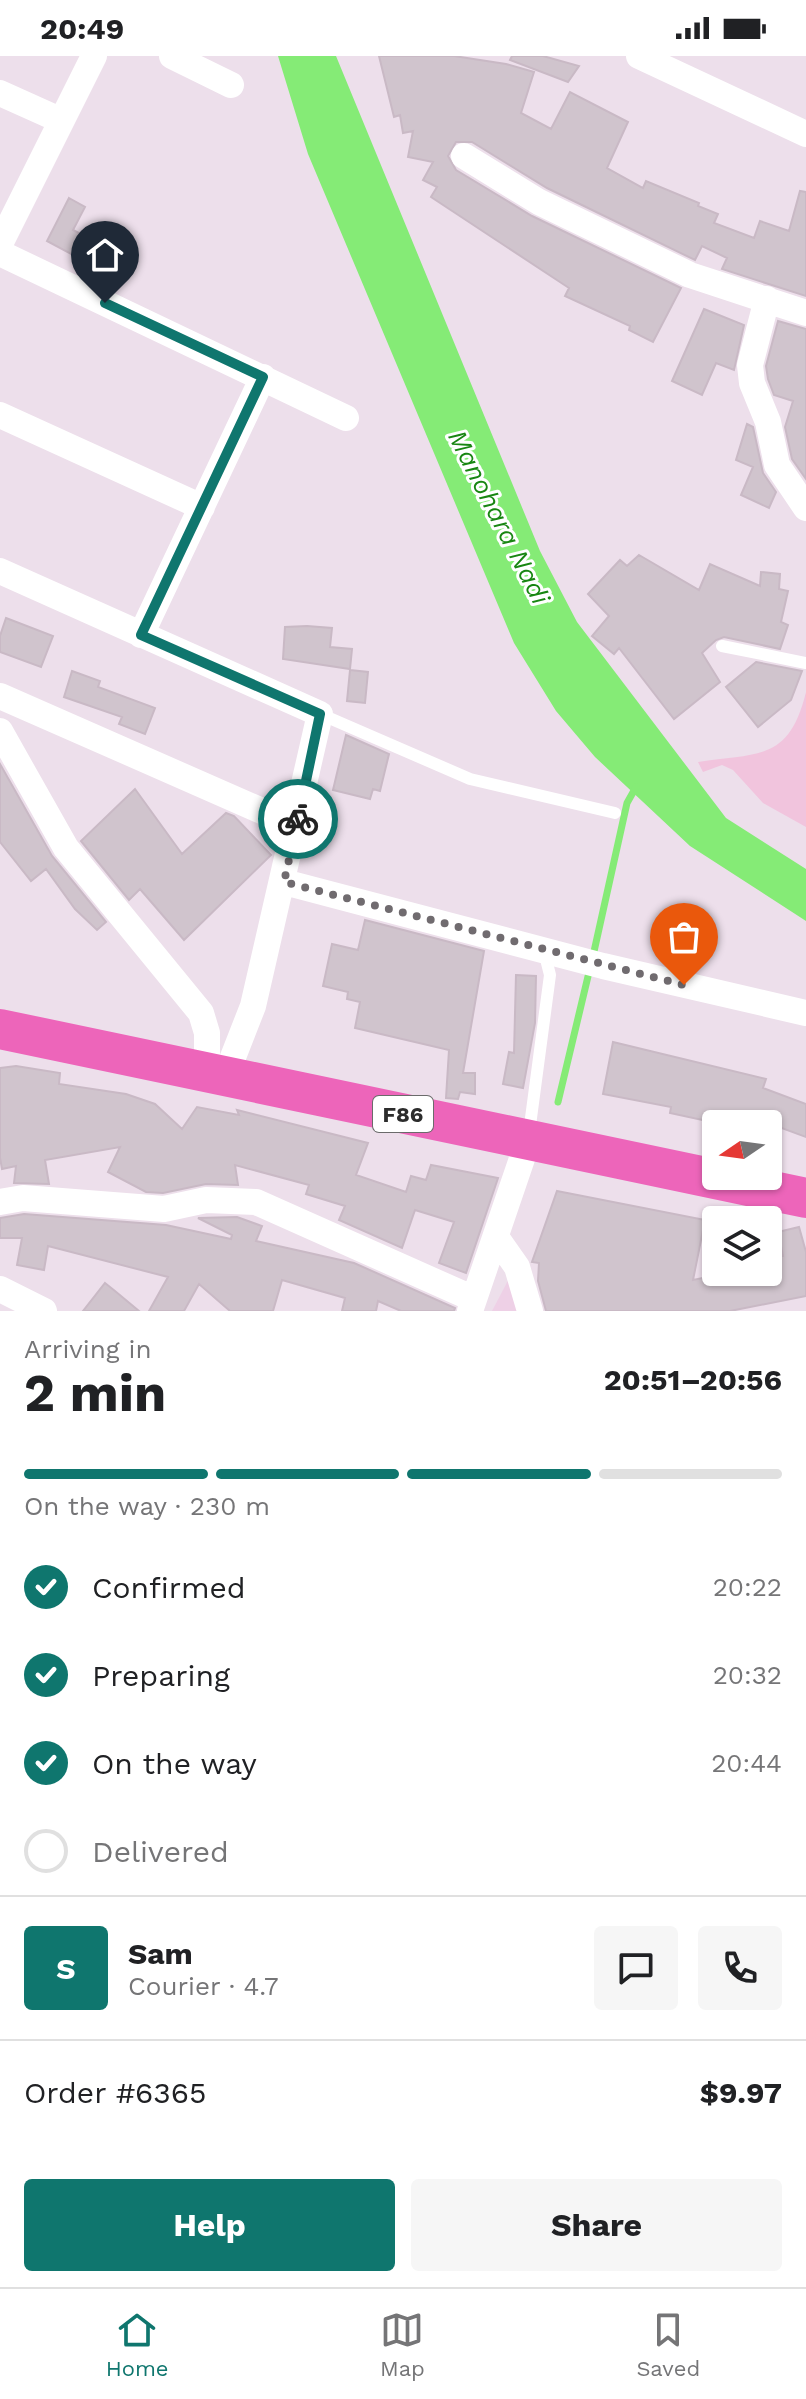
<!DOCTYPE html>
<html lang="en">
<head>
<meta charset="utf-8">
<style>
  :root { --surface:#fff; --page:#f6f6f6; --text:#202124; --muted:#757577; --line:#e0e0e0; --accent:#0f766e }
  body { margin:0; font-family:"Work Sans",sans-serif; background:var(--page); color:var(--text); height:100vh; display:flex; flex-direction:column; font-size:30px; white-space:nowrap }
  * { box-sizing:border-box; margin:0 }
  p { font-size:26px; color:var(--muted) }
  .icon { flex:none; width:44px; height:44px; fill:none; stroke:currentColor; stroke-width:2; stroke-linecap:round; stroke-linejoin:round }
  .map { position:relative; height:1255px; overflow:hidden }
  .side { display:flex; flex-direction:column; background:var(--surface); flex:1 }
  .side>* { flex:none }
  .needle { width:52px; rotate:257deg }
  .controls { position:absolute; left:702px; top:1054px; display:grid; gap:16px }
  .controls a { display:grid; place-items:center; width:80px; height:80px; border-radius:8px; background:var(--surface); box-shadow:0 2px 6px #0004; font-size:40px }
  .pin { position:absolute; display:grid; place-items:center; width:68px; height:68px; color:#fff; margin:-82px -34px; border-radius:50% 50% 50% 0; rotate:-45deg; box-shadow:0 0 8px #0007 }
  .pin .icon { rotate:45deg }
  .courier { position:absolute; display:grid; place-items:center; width:80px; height:80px; margin:-40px; border:6px solid #0f766e; border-radius:50%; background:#fff; color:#222; box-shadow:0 2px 10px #0007 }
  .head em { font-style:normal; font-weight:700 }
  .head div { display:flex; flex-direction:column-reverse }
  .head { display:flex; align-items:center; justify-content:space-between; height:136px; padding:0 24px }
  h1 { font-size:52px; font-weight:700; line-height:60px }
  .bar { display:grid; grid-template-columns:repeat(4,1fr); gap:12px 8px; align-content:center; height:96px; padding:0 24px }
  .bar i { height:10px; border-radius:6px; background:var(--line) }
  .bar .current { background:var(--accent) }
  .bar p { grid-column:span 4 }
  .line { display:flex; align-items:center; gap:20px; padding:0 24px; border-top:2px solid var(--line) }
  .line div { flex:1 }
  .round { display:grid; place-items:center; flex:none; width:84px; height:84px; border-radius:8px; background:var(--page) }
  ol { padding:0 24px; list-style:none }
  li { display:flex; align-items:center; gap:24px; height:88px }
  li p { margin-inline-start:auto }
  li .icon { padding:8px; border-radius:50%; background:var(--accent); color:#fff; stroke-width:4 }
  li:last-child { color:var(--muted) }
  li i { width:44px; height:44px; border:4px solid var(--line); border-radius:50% }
  .cta { display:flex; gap:16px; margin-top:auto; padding:16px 24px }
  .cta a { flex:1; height:92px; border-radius:8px; background:var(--accent); color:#fff; font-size:32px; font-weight:700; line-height:92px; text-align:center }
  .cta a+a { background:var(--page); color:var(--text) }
  .status { display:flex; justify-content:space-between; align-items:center; height:56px; padding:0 40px; background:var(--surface); direction:ltr }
  .status svg { height:22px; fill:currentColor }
  .dock { display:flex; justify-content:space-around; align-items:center; height:112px; border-top:2px solid var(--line); background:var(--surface); font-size:22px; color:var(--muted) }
  .dock a { display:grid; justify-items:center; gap:4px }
  .dock .current { color:var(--accent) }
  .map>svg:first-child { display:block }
  .education { fill:#eed0e6 }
  .sand { fill:#f1c4dd }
  .water { fill:#85eb76 }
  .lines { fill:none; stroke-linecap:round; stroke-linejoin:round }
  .stream { stroke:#85eb76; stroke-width:7 }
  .building { fill:#d0c4cd; stroke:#c9b9c5; stroke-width:2 }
  .service { stroke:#fff; stroke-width:12 }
  .minor { stroke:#fff; stroke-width:26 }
  .primary { stroke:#ed65ba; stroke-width:40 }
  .done { stroke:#706b6f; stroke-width:8; stroke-dasharray:0 14.4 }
  .route { stroke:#0f766e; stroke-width:10 }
  .labels { text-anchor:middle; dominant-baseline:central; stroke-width:6; stroke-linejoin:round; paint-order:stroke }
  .shield { fill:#fff; stroke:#6b6b6b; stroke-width:2 }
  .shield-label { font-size:22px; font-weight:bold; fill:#2c2c2c }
  .water-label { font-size:26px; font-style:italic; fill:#188612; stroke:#fff }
</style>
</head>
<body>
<div class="status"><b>20:49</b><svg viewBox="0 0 49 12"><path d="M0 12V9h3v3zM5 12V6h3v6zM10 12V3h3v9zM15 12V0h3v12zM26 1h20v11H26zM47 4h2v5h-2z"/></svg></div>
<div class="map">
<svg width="806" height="1255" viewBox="0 0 806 1255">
  <rect width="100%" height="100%" fill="#eddfeb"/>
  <path class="education" d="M 512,1217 L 527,1255 L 492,1255 Z"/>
  <path class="sand" d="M 806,636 L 806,771 L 763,747 L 733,714 L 722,709 L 703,716 L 698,706 C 759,697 789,705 806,636 Z"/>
  <path class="water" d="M 278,0 L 336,0 L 540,495 L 577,566 L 726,762 L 806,813 L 806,865 L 690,790 L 595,701 L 556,655 L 514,587 L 308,98 Z"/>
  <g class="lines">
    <path class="stream" d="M 593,900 L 627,747 L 636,731
      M 558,1046 L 590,912"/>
  </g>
  <path class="building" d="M 379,0 L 454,0 L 506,8 L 534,16 L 521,57 L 551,73 L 570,36 L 628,66 L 607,112 L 643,132 L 646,125 L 699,147 L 698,150 L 718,158 L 714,167 L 754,182 L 760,165 L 789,175 L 800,135 L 806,136 L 806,240 L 722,213 L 727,202 L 702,190 L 695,204 L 547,132 L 472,86 L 456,86 L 448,100 L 456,114 L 532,160 L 681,232 L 653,286 L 629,274 L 630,270 L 565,240 L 569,232 L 431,141 L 437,131 L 423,124 L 433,106 L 408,101 L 413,75 L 403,77 L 400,59 L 394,61 Z
    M 512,0 L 543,0 L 579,10 L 568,26 L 510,4 Z
    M 69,142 L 85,151 L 73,174 L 100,188 L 90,208 L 47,185 Z
    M 704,253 L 744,269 L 734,314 L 716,307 L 702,339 L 672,325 Z
    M 778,265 L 806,273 L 806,423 L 792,403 L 785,371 L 793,345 L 774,339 L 768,323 L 766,310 Z
    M 747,368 L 753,371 L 763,417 L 776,436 L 769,452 L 741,439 L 753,411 L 736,404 Z
    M 639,499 L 699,534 L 710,508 L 760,530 L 761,516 L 780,518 L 779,533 L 788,535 L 781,566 L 788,569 L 780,593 L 724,581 L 716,584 L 702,597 L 720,626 L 674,663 L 619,592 L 614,598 L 592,580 L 609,560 L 588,538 L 620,504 L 627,510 Z
    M 6,562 L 53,580 L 41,611 L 0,596 L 0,580 Z
    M 307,570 L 332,572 L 330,591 L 352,593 L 350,613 L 283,603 L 285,571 Z
    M 756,606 L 802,615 L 791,644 L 758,671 L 726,631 Z
    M 350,614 L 368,616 L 365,647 L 347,645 Z
    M 72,615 L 100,625 L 98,631 L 155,652 L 145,678 L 119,668 L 122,661 L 64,641 Z
    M 346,679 L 389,698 L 380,735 L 373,733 L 370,743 L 333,734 Z
    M 0,708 L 52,800 L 106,866 L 97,874 L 75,853 L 46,813 L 31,825 L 0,786 Z
    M 135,733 L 182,798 L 226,757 L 234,760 L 271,799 L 184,884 L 140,833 L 129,844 L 81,785 Z
    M 365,864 L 484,895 L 463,1017 L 475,1017 L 475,1038 L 460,1036 L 458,1043 L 446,1042 L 449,994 L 355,972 L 360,946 L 347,943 L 348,936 L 323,930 L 332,888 L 358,894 Z
    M 516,919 L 536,920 L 535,967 L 523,1032 L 503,1028 L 509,996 L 514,997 Z
    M 613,986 L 766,1023 L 763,1032 L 806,1048 L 806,1081 L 771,1068 L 721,1068 L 670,1057 L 671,1051 L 603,1038 Z
    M 16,1010 L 60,1017 L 59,1028 L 126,1038 L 155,1048 L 182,1073 L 197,1051 L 239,1059 L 237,1054 L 368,1087 L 356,1119 L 406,1136 L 411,1120 L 426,1124 L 431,1109 L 498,1122 L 466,1217 L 439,1207 L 454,1166 L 415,1154 L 402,1192 L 339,1164 L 345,1150 L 306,1138 L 309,1129 L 235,1109 L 238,1129 L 206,1128 L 163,1137 L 146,1136 L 108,1116 L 120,1091 L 45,1104 L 49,1128 L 14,1127 L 16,1110 L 2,1113 L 0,1102 L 0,1012 Z
    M 557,1135 L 705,1164 L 693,1224 L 732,1216 L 772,1216 L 770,1202 L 783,1200 L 778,1176 L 799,1171 L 806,1196 L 806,1240 L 730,1255 L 546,1255 L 538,1225 L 539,1207 L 532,1206 Z
    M 24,1158 L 166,1169 L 231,1183 L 232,1179 L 198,1162 L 237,1161 L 262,1170 L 256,1185 L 354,1207 L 455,1252 L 454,1255 L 401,1255 L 378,1245 L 376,1255 L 342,1255 L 345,1242 L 282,1224 L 273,1255 L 230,1255 L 199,1228 L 184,1255 L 149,1255 L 168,1221 L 48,1190 L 44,1214 L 17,1209 L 22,1182 L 0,1182 L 0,1162 Z
    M 105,1227 L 115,1235 L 139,1255 L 83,1255 Z"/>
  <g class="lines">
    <path class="service" d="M 722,590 L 806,607
      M 320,658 L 470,723 L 615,757
      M 529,1077 L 550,919 L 544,895"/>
    <path class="minor" d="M 172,0 L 231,29
      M 639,0 L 806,78
      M 0,37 L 60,64
      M 464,100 L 539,146 L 690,219 L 806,257
      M 0,188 L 94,0
      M 0,197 L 346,362
      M 767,243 L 750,309 L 752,327 L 768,366 L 777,409 L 806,452
      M 0,359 L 202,451
      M 0,515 L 320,658 L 253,950 L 226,1019
      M 141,579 L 263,321
      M 0,640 L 296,770
      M 0,675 L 66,792 L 201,957 L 207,977 L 207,1015
      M 284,826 L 603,910 L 806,957
      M 0,1146 L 23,1142 L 164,1153 L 206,1144 L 256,1146 L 474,1243
      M 496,1181 L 517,1211 L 530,1255
      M 0,1233 L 44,1255
      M 470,1255 L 528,1085"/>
    <path class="primary" d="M 0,973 L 806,1142"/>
  </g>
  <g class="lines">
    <path class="done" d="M 298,763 L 284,826 L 684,929"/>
    <path class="route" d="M 105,247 L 263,321 L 141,579 L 320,658 L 298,763"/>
  </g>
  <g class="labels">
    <rect class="shield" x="373" y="1040" width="60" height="36" rx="6"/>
    <g class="shield-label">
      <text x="403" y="1058">F86</text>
    </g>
    <g class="water-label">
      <text transform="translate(499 461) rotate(63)">Manohara Nadi</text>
    </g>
  </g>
</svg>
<div class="controls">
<a><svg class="needle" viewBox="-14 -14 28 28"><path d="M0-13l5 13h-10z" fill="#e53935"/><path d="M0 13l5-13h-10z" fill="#757577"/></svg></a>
<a><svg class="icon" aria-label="layers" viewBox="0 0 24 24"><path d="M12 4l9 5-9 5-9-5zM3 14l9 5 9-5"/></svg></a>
</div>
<div class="pin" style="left:684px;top:929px;background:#ea580c"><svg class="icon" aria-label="bag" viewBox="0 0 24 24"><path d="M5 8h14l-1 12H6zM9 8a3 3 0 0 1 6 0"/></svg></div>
<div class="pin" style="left:105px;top:247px;background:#1f2937"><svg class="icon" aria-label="home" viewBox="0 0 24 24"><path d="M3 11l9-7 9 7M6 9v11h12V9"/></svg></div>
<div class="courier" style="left:298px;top:763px"><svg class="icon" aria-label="bike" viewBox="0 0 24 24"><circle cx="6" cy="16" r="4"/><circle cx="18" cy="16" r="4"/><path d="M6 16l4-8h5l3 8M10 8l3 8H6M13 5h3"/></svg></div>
</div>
<section class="side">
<div class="head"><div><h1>2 min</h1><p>Arriving in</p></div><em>20:51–20:56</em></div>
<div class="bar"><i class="current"></i><i class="current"></i><i class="current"></i><i></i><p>On the way · 230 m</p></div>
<ol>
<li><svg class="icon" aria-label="check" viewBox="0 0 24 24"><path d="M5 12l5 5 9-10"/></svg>Confirmed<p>20:22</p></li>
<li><svg class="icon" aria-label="check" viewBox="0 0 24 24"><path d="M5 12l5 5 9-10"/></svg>Preparing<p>20:32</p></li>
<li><svg class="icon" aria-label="check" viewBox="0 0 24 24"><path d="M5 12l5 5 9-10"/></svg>On the way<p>20:44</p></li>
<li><i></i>Delivered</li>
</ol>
<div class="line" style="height:144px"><b class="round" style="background:var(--accent);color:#fff">S</b><div><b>Sam</b><p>Courier · 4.7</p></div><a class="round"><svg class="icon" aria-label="chat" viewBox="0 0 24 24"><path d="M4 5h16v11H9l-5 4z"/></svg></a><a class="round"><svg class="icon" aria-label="phone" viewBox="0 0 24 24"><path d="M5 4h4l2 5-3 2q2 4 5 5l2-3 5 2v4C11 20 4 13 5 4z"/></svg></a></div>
<div class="line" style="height:104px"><div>Order #6365</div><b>$9.97</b></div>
<div class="cta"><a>Help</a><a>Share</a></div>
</section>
<nav class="dock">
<a class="current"><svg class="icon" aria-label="home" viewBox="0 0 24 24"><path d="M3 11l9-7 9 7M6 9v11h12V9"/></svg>Home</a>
<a><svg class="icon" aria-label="map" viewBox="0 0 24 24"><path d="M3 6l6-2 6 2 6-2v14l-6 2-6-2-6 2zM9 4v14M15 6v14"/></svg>Map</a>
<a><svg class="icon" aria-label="saved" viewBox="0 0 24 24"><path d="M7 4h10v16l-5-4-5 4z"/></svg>Saved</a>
</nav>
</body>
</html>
